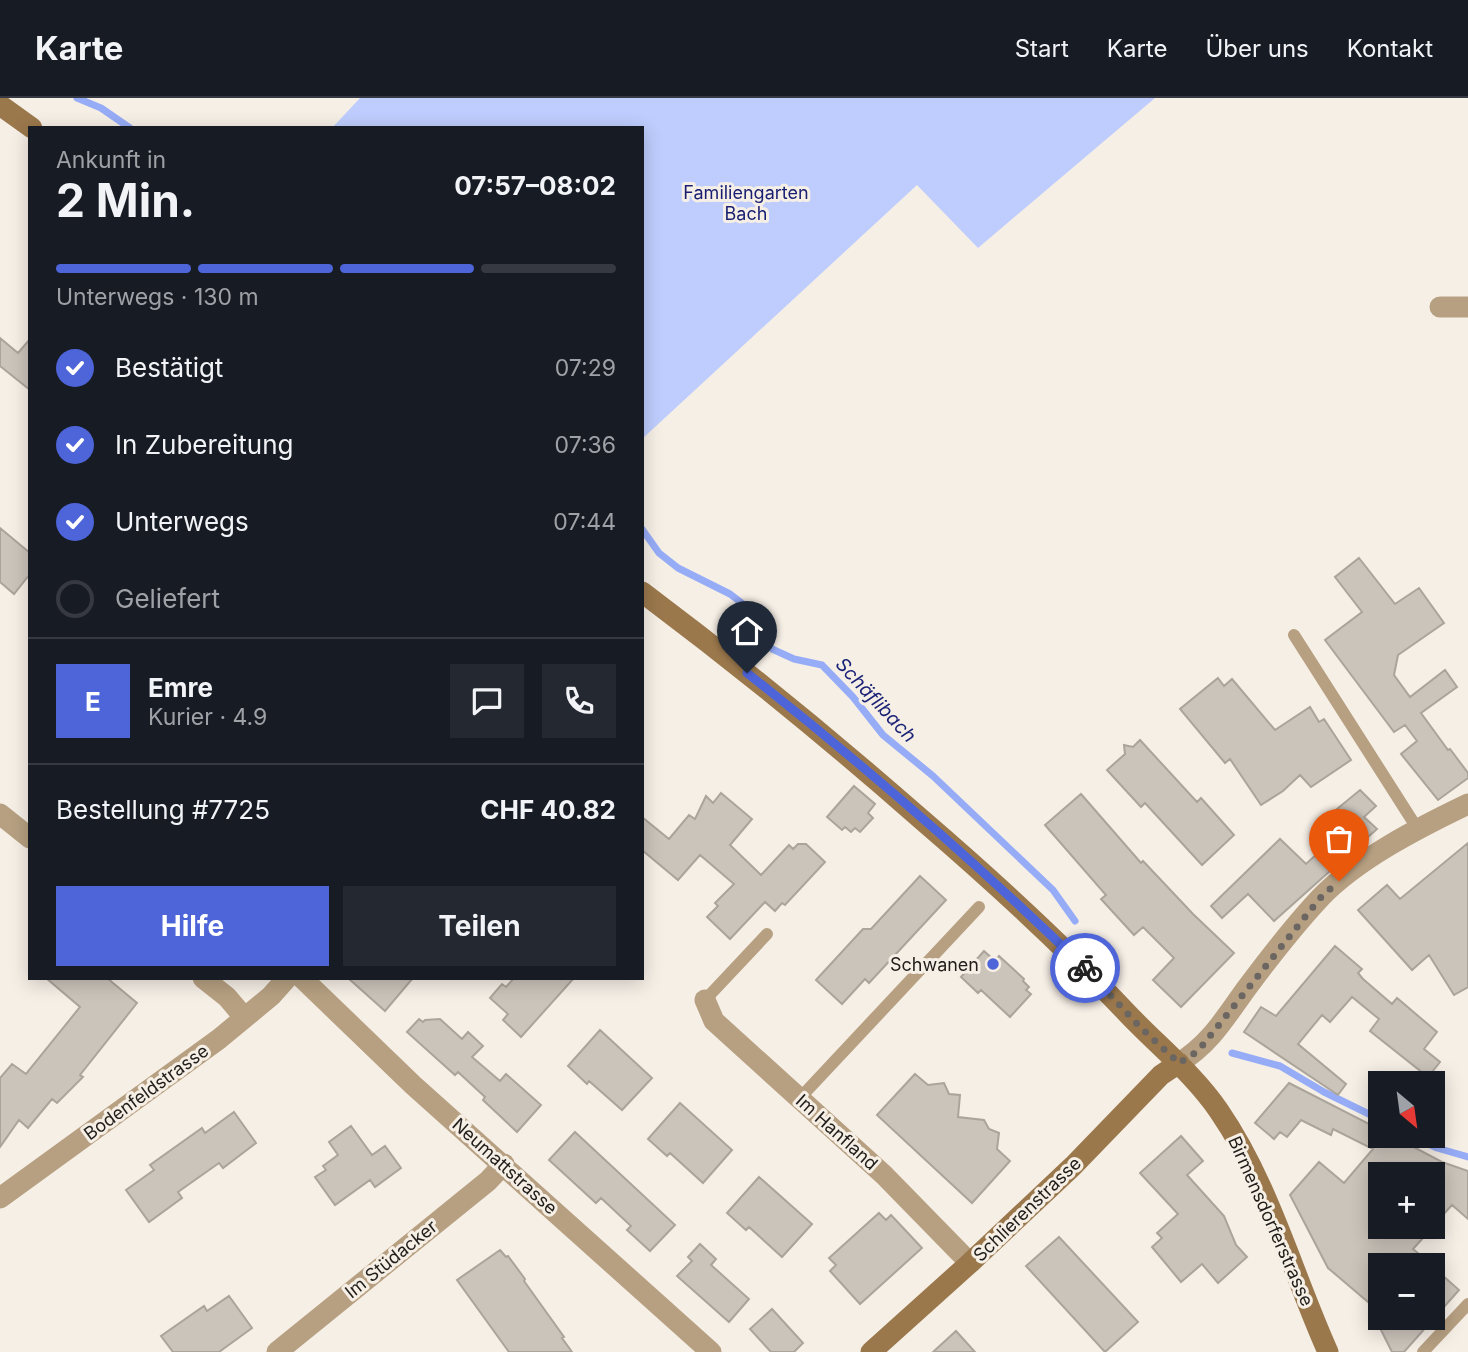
<!DOCTYPE html>
<html lang="de">
<head>
<meta charset="utf-8">
<style>
  :root { --surface:#171b24; --page:#242831; --text:#f1f3f6; --muted:#9ea1a6; --line:#363941; --accent:#4e65d9 }
  body { margin:0; font-family:Inter,sans-serif; background:var(--page); color:var(--text); height:100vh; display:flex; flex-direction:column; font-size:26px; white-space:nowrap }
  * { box-sizing:border-box; margin:0 }
  p { font-size:23px; color:var(--muted) }
  .icon { flex:none; width:38px; height:38px; fill:none; stroke:currentColor; stroke-width:2; stroke-linecap:round; stroke-linejoin:round }
  .map { position:relative; flex:1; overflow:hidden }
  .details { position:absolute; left:28px; top:28px; width:616px; height:854px; display:flex; flex-direction:column; background:var(--surface); border-radius:0px; box-shadow:0 4px 18px #0003 }
  .details>* { flex:none }
  .needle { width:46px; rotate:151deg }
  .controls { position:absolute; left:1368px; top:973px; display:grid; gap:14px }
  .controls a { display:grid; place-items:center; width:77px; height:77px; border-radius:0px; background:var(--surface); box-shadow:0 4px 18px #0003; font-size:35px }
  .pin { position:absolute; display:grid; place-items:center; width:60px; height:60px; color:#fff; margin:-72px -30px; border-radius:50% 50% 50% 0; rotate:-45deg; box-shadow:0 0 7px #0007 }
  .pin .icon { rotate:45deg }
  .courier { position:absolute; display:grid; place-items:center; width:70px; height:70px; margin:-35px; border:5px solid #4e65d9; border-radius:50%; background:#fff; color:#222; box-shadow:0 2px 9px #0007 }
  .overview em { font-style:normal; font-weight:700 }
  .overview div { display:flex; flex-direction:column-reverse }
  .overview { display:flex; align-items:center; justify-content:space-between; height:119px; padding:0 28px }
  h1 { font-size:46px; font-weight:700; line-height:52px }
  .bar { display:grid; grid-template-columns:repeat(4,1fr); gap:10px 7px; align-content:center; height:84px; padding:0 28px }
  .bar i { height:9px; border-radius:5px; background:var(--line) }
  .bar .active { background:var(--accent) }
  .bar p { grid-column:span 4 }
  .line { display:flex; align-items:center; gap:18px; padding:0 28px; border-top:2px solid var(--line) }
  .line div { flex:1 }
  .round { display:grid; place-items:center; flex:none; width:74px; height:74px; border-radius:0px; background:var(--page) }
  ol { padding:0 28px; list-style:none }
  li { display:flex; align-items:center; gap:21px; height:77px }
  li p { margin-inline-start:auto }
  li .icon { padding:7px; border-radius:50%; background:var(--accent); color:#fff; stroke-width:4 }
  li:last-child { color:var(--muted) }
  li i { width:38px; height:38px; border:4px solid var(--line); border-radius:50% }
  .button { display:flex; gap:14px; margin-top:auto; padding:14px 28px }
  .button a { flex:1; height:80px; border-radius:0px; background:var(--accent); color:#fff; font-size:28px; font-weight:700; line-height:80px; text-align:center }
  .button a+a { background:var(--page); color:var(--text) }
  header { display:flex; align-items:center; gap:42px; box-sizing:border-box; height:98px; padding:0 35px; background:var(--surface); border-bottom:2px solid var(--line) }
  header strong { font-size:33px }
  nav { display:flex; gap:38px; margin-inline-start:auto; font-size:24px }
  .map>svg:first-child { display:block }
  .green { fill:#becdfd }
  .lines { fill:none; stroke-linecap:round; stroke-linejoin:round }
  .stream { stroke:#96acf6; stroke-width:7 }
  .building { fill:#cbc4bb; stroke:#aba49b; stroke-width:2 }
  .lane { stroke:#b7a082; stroke-width:12 }
  .street { stroke:#b7a082; stroke-width:21 }
  .secondary { stroke:#9b784c; stroke-width:21 }
  .done { stroke:#6b6661; stroke-width:7; stroke-dasharray:0 12.6 }
  .route { stroke:#4e65d9; stroke-width:9 }
  .poi-dot { fill:#4e65d9; stroke:#f6efe6; stroke-width:2.5 }
  .labels { text-anchor:middle; dominant-baseline:central; stroke-width:6; stroke-linejoin:round; paint-order:stroke }
  .park-label { font-size:18px; fill:#181f72; stroke:#f6efe6 }
  .poi-label { font-size:18px; fill:#201d1a; stroke:#f6efe6; text-anchor:end }
  .street-label { font-size:18px; fill:#201d1a; stroke:#f6efe6 }
  .water-label { font-size:19px; font-style:italic; fill:#1b2376; stroke:#f6efe6 }
</style>
</head>
<body>
<header>
<strong>Karte</strong>
<nav><a>Start</a><a>Karte</a><a>Über uns</a><a>Kontakt</a></nav>
</header>
<div class="map">
<svg width="1468" height="1254" viewBox="0 0 1468 1254">
  <rect width="100%" height="100%" fill="#f6efe6"/>
  <path class="green" d="M 360,0 L 1155,0 L 978,150 L 917,87 L 642,341 L 642,30 L 332,30 Z"/>
  <g class="lines">
    <path class="stream" d="M 77,0 L 101,10 L 130,30
      M 642,431 L 659,455 L 678,470 L 730,496 L 747,509 L 772,551 L 794,561 L 822,567 L 853,599 L 883,637 L 933,678 L 1053,792 L 1075,823
      M 1232,955 L 1280,968 L 1324,994 L 1381,1022
      M 1412,1038 L 1437,1050 L 1468,1059"/>
  </g>
  <path class="building" d="M 0,240 L 18,255 L 30,241 L 30,292 L 0,268 Z
    M 0,430 L 30,455 L 30,476 L 14,496 L 0,484 Z
    M 1359,460 L 1395,506 L 1419,490 L 1444,525 L 1398,557 L 1394,577 L 1410,599 L 1445,572 L 1457,589 L 1421,615 L 1448,652 L 1450,651 L 1468,675 L 1468,680 L 1438,702 L 1401,656 L 1417,643 L 1405,627 L 1394,634 L 1325,542 L 1362,514 L 1335,479 Z
    M 1218,580 L 1224,588 L 1232,581 L 1275,632 L 1310,609 L 1319,624 L 1324,621 L 1351,662 L 1311,689 L 1300,677 L 1283,693 L 1261,707 L 1230,661 L 1225,665 L 1180,611 Z
    M 1140,642 L 1197,704 L 1201,700 L 1234,737 L 1202,767 L 1145,705 L 1141,709 L 1107,672 L 1125,656 L 1124,647 L 1133,649 Z
    M 854,688 L 875,706 L 868,715 L 873,720 L 860,734 L 855,730 L 851,734 L 845,729 L 842,732 L 827,719 Z
    M 1360,692 L 1376,708 L 1364,719 L 1377,731 L 1274,823 L 1248,796 L 1222,820 L 1211,808 L 1280,741 L 1306,766 L 1331,743 L 1323,732 L 1325,730 L 1320,725 Z
    M 721,695 L 752,721 L 730,747 L 761,777 L 789,747 L 793,751 L 798,746 L 806,746 L 825,764 L 785,807 L 782,805 L 775,813 L 765,804 L 730,841 L 707,819 L 718,808 L 715,805 L 734,786 L 700,757 L 678,782 L 642,752 L 642,719 L 669,741 L 689,717 L 695,721 L 706,698 L 713,705 Z
    M 1081,696 L 1141,765 L 1143,763 L 1193,816 L 1234,855 L 1181,909 L 1153,882 L 1174,860 L 1143,829 L 1134,837 L 1101,801 L 1106,797 L 1045,727 Z
    M 1468,745 L 1468,889 L 1454,897 L 1429,857 L 1412,872 L 1358,812 L 1387,787 L 1400,801 Z
    M 920,778 L 946,802 L 869,885 L 865,881 L 842,906 L 816,882 L 863,831 L 871,831 Z
    M 1335,848 L 1362,871 L 1358,875 L 1363,881 L 1392,906 L 1397,900 L 1437,934 L 1424,951 L 1440,964 L 1428,979 L 1370,933 L 1379,921 L 1352,899 L 1330,924 L 1322,917 L 1298,946 L 1346,986 L 1338,997 L 1244,934 L 1261,909 L 1276,918 Z
    M 984,853 L 995,863 L 999,858 L 1024,881 L 1023,883 L 1029,889 L 1026,892 L 1031,896 L 1010,919 L 981,892 L 978,895 L 961,879 Z
    M 46,880 L 107,880 L 137,905 L 80,977 L 83,979 L 57,1005 L 52,1001 L 28,1030 L 19,1022 L 0,1049 L 0,980 L 12,966 L 26,976 L 80,909 Z
    M 348,880 L 413,880 L 385,913 Z
    M 514,880 L 574,880 L 521,939 L 503,922 L 508,916 L 490,900 L 502,886 L 506,889 Z
    M 419,921 L 423,924 L 425,922 L 440,921 L 462,941 L 468,934 L 483,948 L 472,959 L 500,983 L 506,976 L 541,1007 L 517,1034 L 483,1002 L 485,999 L 458,974 L 455,977 L 407,934 Z
    M 600,932 L 652,980 L 622,1012 L 589,983 L 587,986 L 568,968 Z
    M 915,976 L 928,987 L 944,985 L 949,996 L 960,997 L 958,1019 L 984,1022 L 989,1031 L 999,1035 L 997,1051 L 1010,1063 L 972,1105 L 877,1017 Z
    M 1289,985 L 1381,1032 L 1381,1038 L 1393,1038 L 1442,1064 L 1468,1073 L 1468,1121 L 1452,1107 L 1433,1128 L 1433,1076 L 1381,1076 L 1381,1129 L 1433,1129 L 1413,1151 L 1432,1167 L 1381,1167 L 1381,1215 L 1328,1170 L 1290,1097 L 1319,1064 L 1344,1085 L 1373,1051 L 1333,1031 L 1331,1037 L 1301,1022 L 1287,1039 L 1280,1034 L 1274,1041 L 1255,1025 Z
    M 680,1005 L 732,1052 L 703,1085 L 670,1055 L 667,1058 L 648,1041 Z
    M 234,1014 L 256,1045 L 223,1070 L 219,1065 L 178,1094 L 182,1100 L 149,1124 L 126,1092 L 154,1072 L 150,1067 L 202,1030 L 205,1035 Z
    M 351,1028 L 372,1057 L 385,1048 L 401,1070 L 375,1089 L 370,1082 L 335,1107 L 315,1079 L 326,1072 L 323,1068 L 338,1057 L 329,1044 Z
    M 575,1034 L 675,1127 L 650,1153 L 627,1132 L 631,1128 L 601,1100 L 596,1105 L 549,1062 Z
    M 1181,1038 L 1203,1063 L 1187,1077 L 1224,1118 L 1236,1147 L 1247,1159 L 1218,1185 L 1202,1166 L 1181,1184 L 1152,1149 L 1162,1140 L 1157,1135 L 1178,1116 L 1140,1075 Z
    M 759,1079 L 812,1126 L 782,1159 L 749,1129 L 746,1132 L 727,1115 Z
    M 879,1115 L 886,1122 L 891,1117 L 922,1150 L 860,1206 L 830,1173 L 836,1167 L 829,1160 Z
    M 1059,1139 L 1138,1224 L 1105,1254 L 1026,1168 Z
    M 700,1146 L 716,1161 L 711,1167 L 749,1201 L 729,1224 L 677,1178 L 692,1163 L 688,1159 Z
    M 500,1152 L 506,1159 L 508,1158 L 525,1181 L 524,1183 L 564,1239 L 562,1240 L 572,1254 L 509,1254 L 457,1182 Z
    M 1433,1169 L 1459,1192 L 1404,1254 L 1392,1254 L 1375,1220 L 1433,1220 Z
    M 229,1198 L 252,1230 L 219,1254 L 173,1254 L 161,1238 L 204,1208 L 207,1213 Z
    M 772,1211 L 803,1245 L 794,1254 L 771,1254 L 750,1231 Z
    M 956,1233 L 975,1254 L 933,1254 Z"/>
  <g class="lines">
    <path class="lane" d="M 1294,537 L 1417,730
      M 705,902 L 767,836
      M 800,1000 L 979,809
      M 1423,1254 L 1468,1206"/>
    <path class="street" d="M 1440,209 L 1468,209
      M 0,716 L 30,740
      M 203,880 L 227,899 L 244,919
      M 302,880 L 413,987 L 711,1254
      M 705,902 L 714,923 L 884,1077 L 970,1165
      M 1179,965 C 1210,946 1225,920 1246,891 C 1269,860 1294,828 1320,800 C 1357,761 1420,729 1468,706
      M 0,1100 L 219,941 L 271,898 L 287,880
      M 277,1254 L 488,1083 L 504,1066"/>
    <path class="secondary" d="M 0,7 L 32,30
      M 642,494 C 738,566 831,642 921,721 C 992,782 1061,845 1125,913 C 1157,947 1193,975 1219,1013 C 1269,1086 1292,1174 1328,1254
      M 871,1254 L 970,1165 L 1073,1068 L 1161,977 L 1179,965"/>
  </g>
  <g class="lines">
    <path class="done" d="M 1085,870 L 1140,929 L 1179,965 L 1198,953 L 1321,799 L 1339,783"/>
    <path class="route" d="M 747,575 C 864,667 978,766 1085,870"/>
  </g>
  <circle class="poi-dot" cx="993" cy="866" r="7"/>
  <g class="labels">
    <g class="park-label">
      <text x="746" y="94">Familiengarten<tspan x="746" dy="21">Bach</tspan></text>
    </g>
    <g class="poi-label">
      <text x="979" y="866">Schwanen</text>
    </g>
    <g class="street-label">
      <text transform="translate(146 994) rotate(-36)">Bodenfeldstrasse</text>
      <text transform="translate(837 1034) rotate(42)">Im Hanfland</text>
      <text transform="translate(505 1068) rotate(42)">Neumattstrasse</text>
      <text transform="translate(1027 1111) rotate(-44)">Schlierenstrasse</text>
      <text transform="translate(1271 1123) rotate(66)">Birmensdorferstrasse</text>
      <text transform="translate(391 1161) rotate(-39)">Im Stüdacker</text>
    </g>
    <g class="water-label">
      <text transform="translate(876 602) rotate(47)">Schäflibach</text>
    </g>
  </g>
</svg>
<div class="controls">
<a><svg class="needle" viewBox="-14 -14 28 28"><path d="M0-13l5 13h-10z" fill="#e53935"/><path d="M0 13l5-13h-10z" fill="#9ea1a6"/></svg></a>
<a>+</a>
<a>−</a>
</div>
<div class="pin" style="left:1339px;top:783px;background:#ea580c"><svg class="icon" aria-label="bag" viewBox="0 0 24 24"><path d="M5 8h14l-1 12H6zM9 8a3 3 0 0 1 6 0"/></svg></div>
<div class="pin" style="left:747px;top:575px;background:#1f2937"><svg class="icon" aria-label="home" viewBox="0 0 24 24"><path d="M3 11l9-7 9 7M6 9v11h12V9"/></svg></div>
<div class="courier" style="left:1085px;top:870px"><svg class="icon" aria-label="bike" viewBox="0 0 24 24"><circle cx="6" cy="16" r="4"/><circle cx="18" cy="16" r="4"/><path d="M6 16l4-8h5l3 8M10 8l3 8H6M13 5h3"/></svg></div>
<section class="details">
<div class="overview"><div><h1>2 Min.</h1><p>Ankunft in</p></div><em>07:57–08:02</em></div>
<div class="bar"><i class="active"></i><i class="active"></i><i class="active"></i><i></i><p>Unterwegs · 130 m</p></div>
<ol>
<li><svg class="icon" aria-label="check" viewBox="0 0 24 24"><path d="M5 12l5 5 9-10"/></svg>Bestätigt<p>07:29</p></li>
<li><svg class="icon" aria-label="check" viewBox="0 0 24 24"><path d="M5 12l5 5 9-10"/></svg>In Zubereitung<p>07:36</p></li>
<li><svg class="icon" aria-label="check" viewBox="0 0 24 24"><path d="M5 12l5 5 9-10"/></svg>Unterwegs<p>07:44</p></li>
<li><i></i>Geliefert</li>
</ol>
<div class="line" style="height:126px"><b class="round" style="background:var(--accent);color:#fff">E</b><div><b>Emre</b><p>Kurier · 4.9</p></div><a class="round"><svg class="icon" aria-label="chat" viewBox="0 0 24 24"><path d="M4 5h16v11H9l-5 4z"/></svg></a><a class="round"><svg class="icon" aria-label="phone" viewBox="0 0 24 24"><path d="M5 4h4l2 5-3 2q2 4 5 5l2-3 5 2v4C11 20 4 13 5 4z"/></svg></a></div>
<div class="line" style="height:91px"><div>Bestellung #7725</div><b>CHF 40.82</b></div>
<div class="button"><a>Hilfe</a><a>Teilen</a></div>
</section>
</div>
</body>
</html>
